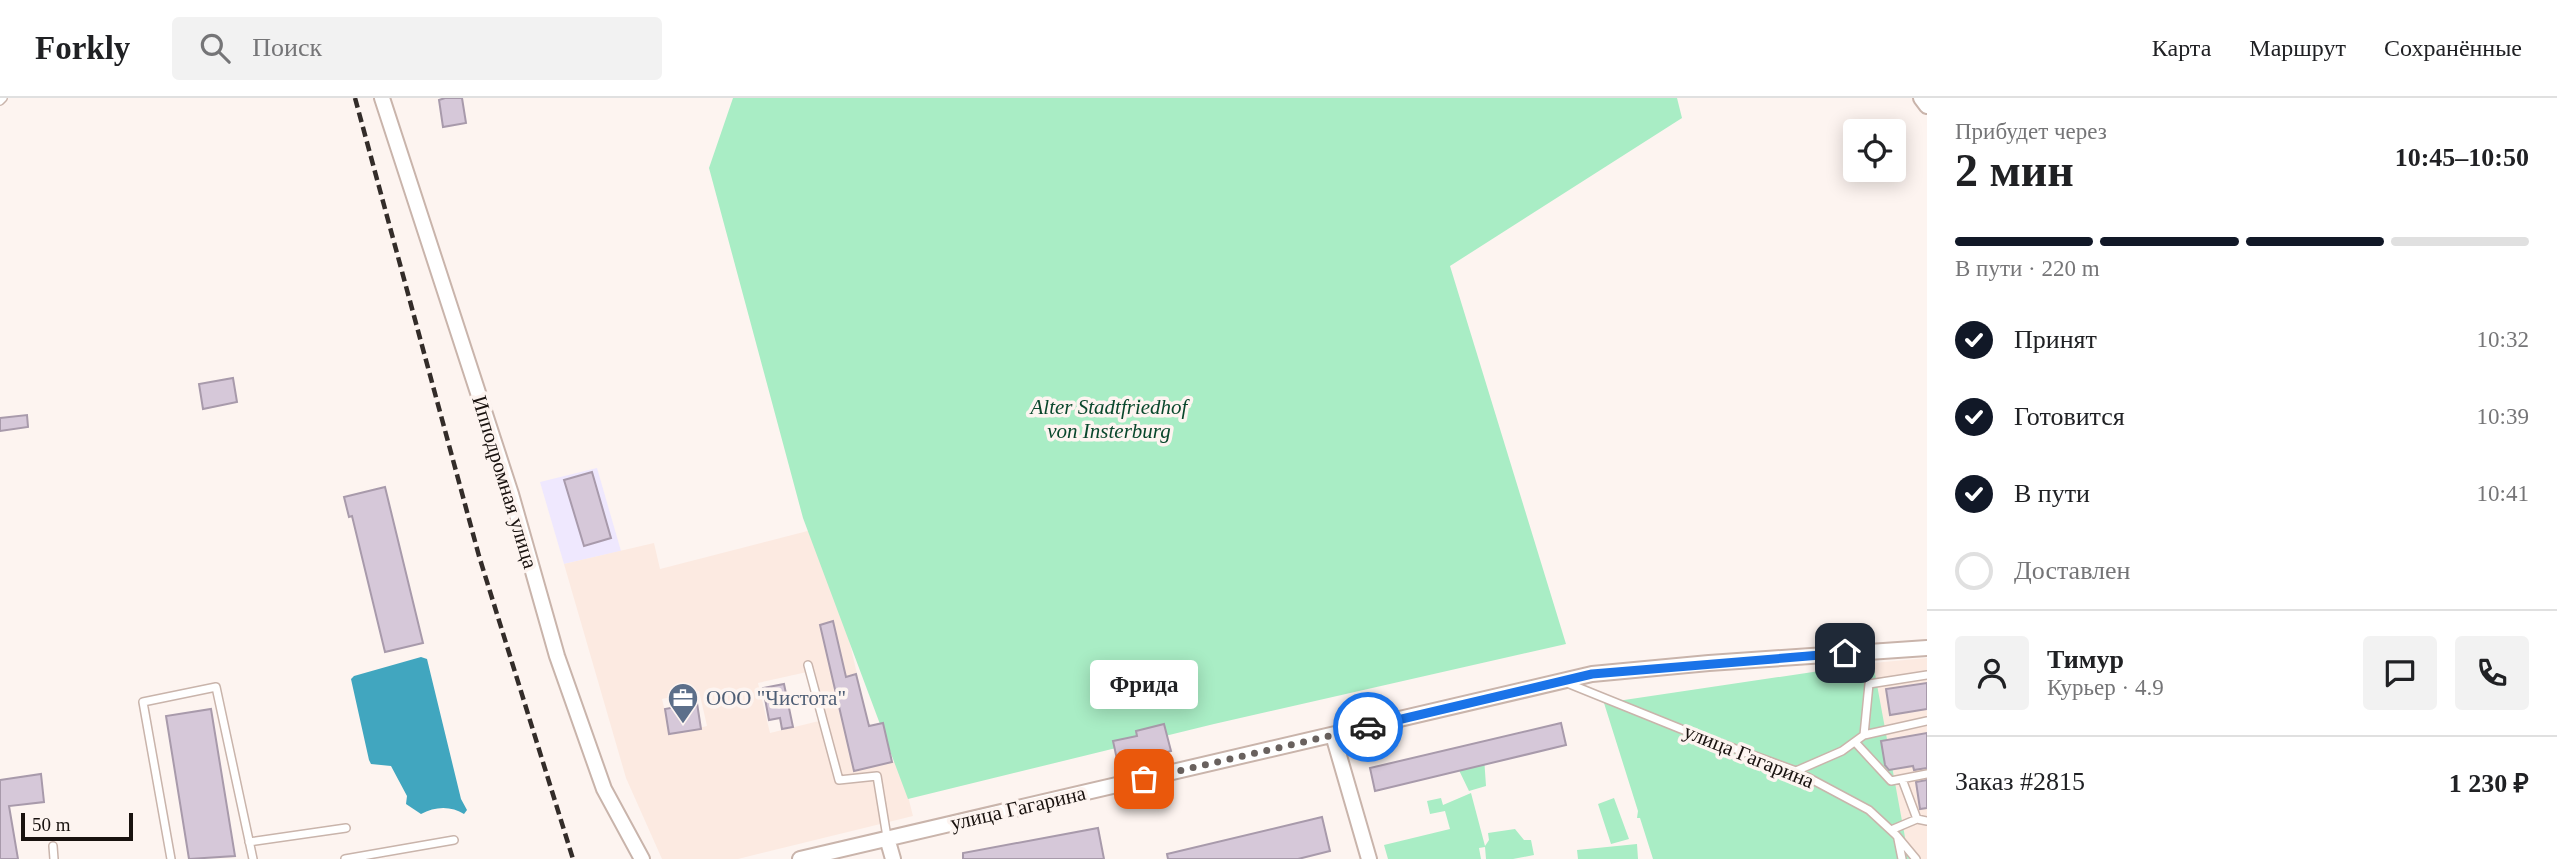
<!DOCTYPE html>
<html lang="ru">
<head>
<meta charset="utf-8">
<style>
  :root { --surface:#fff; --page:#f2f2f2; --text:#202124; --muted:#757577; --line:#e0e0e0; --accent:#111827 }
  body { margin:0; font-family:"Times New Roman",serif; background:var(--page); color:var(--text); height:100vh; display:flex; flex-direction:column; font-size:26px; white-space:nowrap }
  * { box-sizing:border-box; margin:0 }
  p { font-size:23px; color:var(--muted) }
  .icon { flex:none; width:38px; height:38px; fill:none; stroke:currentColor; stroke-width:2; stroke-linecap:round; stroke-linejoin:round }
  .map { position:relative; flex:1; overflow:hidden }
  .details { display:flex; flex-direction:column; background:var(--surface); width:630px }
  .details>* { flex:none }
  .buttons { position:absolute; left:1843px; top:21px; display:grid; gap:14px }
  .buttons a { display:grid; place-items:center; width:63px; height:63px; border-radius:7px; background:var(--surface); box-shadow:0 4px 18px #0003; font-size:35px }
  .scale { position:absolute; left:21px; bottom:18px; width:112px; box-sizing:border-box; padding-left:7px; border:4px solid #19120f; border-top:0; font-size:19px; line-height:24px; white-space:nowrap; color:#19120f; -webkit-text-stroke:5px #fdf4f0; paint-order:stroke }
  .pin { position:absolute; display:grid; place-items:center; width:60px; height:60px; color:#fff; margin:-30px; border-radius:14px; box-shadow:0 4px 10px #0006 }
  .courier { position:absolute; display:grid; place-items:center; width:70px; height:70px; margin:-35px; border:5px solid #1a73e8; border-radius:50%; background:#fff; color:#222; box-shadow:0 2px 9px #0007 }
  .bubble { position:absolute; height:49px; border-radius:7px; background:var(--surface); box-shadow:0 4px 18px #0003; font-size:23px; font-weight:800; line-height:49px; text-align:center }
  .head em { font-style:normal; font-weight:800 }
  .head div { display:flex; flex-direction:column-reverse }
  .head { display:flex; align-items:center; justify-content:space-between; height:119px; padding:0 28px }
  h1 { font-size:46px; font-weight:800; line-height:52px }
  .bar { display:grid; grid-template-columns:repeat(4,1fr); gap:10px 7px; align-content:center; height:84px; padding:0 28px }
  .bar i { height:9px; border-radius:5px; background:var(--line) }
  .bar .current { background:var(--accent) }
  .bar p { grid-column:span 4 }
  .line { display:flex; align-items:center; gap:18px; padding:0 28px; border-top:2px solid var(--line) }
  .line div { flex:1 }
  .round { display:grid; place-items:center; flex:none; width:74px; height:74px; border-radius:7px; background:var(--page) }
  ol { padding:0 28px; list-style:none }
  li { display:flex; align-items:center; gap:21px; height:77px }
  li p { margin-inline-start:auto }
  li .icon { padding:7px; border-radius:50%; background:var(--accent); color:#fff; stroke-width:4 }
  li:last-child { color:var(--muted) }
  li i { width:38px; height:38px; border:4px solid var(--line); border-radius:50% }
  header { display:flex; align-items:center; gap:42px; box-sizing:border-box; height:98px; padding:0 35px; background:var(--surface); border-bottom:2px solid var(--line) }
  header strong { font-size:33px }
  nav { display:flex; gap:38px; margin-inline-start:auto; font-size:24px }
  .search { width:490px; height:63px; background:var(--page); display:flex; align-items:center; gap:18px; box-sizing:border-box; padding:0 24px; border-radius:7px; color:var(--muted); font-size:26px }
  main { display:flex; flex:1; min-height:0 }
  .map>svg:first-child { display:block }
  .commercial { fill:#efe8fe }
  .built { fill:#fceae1; fill-rule:evenodd }
  .green { fill:#a9edc5 }
  .water { fill:#41a6bf }
  .building { fill:#d6c8d9; stroke:#a89aab; stroke-width:2 }
  .lines { fill:none; stroke-linecap:round; stroke-linejoin:round }
  .service-casing { stroke:#c9b4ab; stroke-width:10 }
  .minor-casing { stroke:#c9b4ab; stroke-width:18 }
  .service { stroke:#fff; stroke-width:7 }
  .minor { stroke:#fff; stroke-width:14 }
  .rail { stroke:#332c29; stroke-width:4.5; stroke-dasharray:10 5; stroke-linecap:butt }
  .done { stroke:#69615e; stroke-width:7; stroke-dasharray:0 12.6 }
  .route { stroke:#1a73e8; stroke-width:9 }
  .labels { text-anchor:middle; dominant-baseline:central; stroke-width:7; stroke-linejoin:round; paint-order:stroke }
  .park-label { font-size:21px; font-style:italic; fill:#09472c; stroke:#fdf4f0 }
  .street-label { font-size:21px; fill:#19120f; stroke:#fdf4f0 }
  .service-label { font-size:21px; fill:#4e5e75; stroke:#fdf4f0; text-anchor:start }
</style>
</head>
<body>
<header>
<strong>Forkly</strong>
<div class="search"><svg class="icon" aria-label="search" viewBox="0 0 24 24"><circle cx="10" cy="10" r="6"/><path d="M15 15l6 6"/></svg>Поиск</div>
<nav><a>Карта</a><a>Маршрут</a><a>Сохранённые</a></nav>
</header>
<main>
<div class="map">
<svg width="1927" height="761" viewBox="0 0 1927 761">
  <rect width="100%" height="100%" fill="#fdf4f0"/>
  <path class="commercial" d="M 597,370 L 621,453 L 564,466 L 540,384 Z"/>
  <path class="built" d="M 823,429 L 869,628 L 883,625 L 892,664 L 899,663 L 913,718 L 738,761 L 662,761 L 626,680 L 564,466 L 654,445 L 660,471 ZM 807,574 L 819,623 L 770,635 L 758,585 ZM 699,593 L 707,628 L 671,637 L 662,601 Z
    M 1927,560 L 1927,761 L 1898,761 L 1864,678 L 1873,565 Z"/>
  <path class="green" d="M 733,0 L 1677,0 L 1682,20 L 1450,168 L 1566,546 L 1214,626 L 908,701 L 803,420 L 709,70 Z
    M 1873,565 L 1909,761 L 1653,761 L 1640,720 L 1637,720 L 1638,713 L 1604,605 Z
    M 1484,659 L 1486,688 L 1469,693 L 1456,666 Z
    M 1471,695 L 1485,748 L 1489,742 L 1488,735 L 1515,731 L 1524,742 L 1531,742 L 1534,757 L 1513,761 L 1486,761 L 1485,749 L 1479,750 L 1481,761 L 1388,761 L 1384,747 L 1450,731 L 1445,713 L 1430,716 L 1427,703 L 1441,700 L 1443,707 Z
    M 1614,700 L 1629,741 L 1611,746 L 1598,706 Z
    M 1637,746 L 1638,761 L 1578,761 L 1577,752 Z"/>
  <path class="water" d="M 421,559 L 427,561 L 461,701 L 467,712 L 464,716 C 452,708 435,708 421,716 L 406,706 L 407,698 L 391,668 L 371,666 L 369,662 L 351,581 L 354,578 Z"/>
  <path class="building" d="M 445,0 L 462,0 L 466,25 L 443,29 L 439,2 Z
    M 233,280 L 237,304 L 203,311 L 199,286 Z
    M 27,317 L 28,329 L 0,333 L 0,320 Z
    M 592,374 L 611,440 L 584,448 L 564,382 Z
    M 385,389 L 423,545 L 385,554 L 352,418 L 349,419 L 344,399 Z
    M 833,523 L 846,579 L 856,576 L 869,628 L 883,625 L 892,664 L 854,673 L 820,527 Z
    M 1927,585 L 1927,611 L 1890,617 L 1886,591 Z
    M 784,586 L 793,629 L 782,631 L 780,620 L 769,622 L 763,590 Z
    M 697,605 L 701,631 L 669,636 L 665,611 Z
    M 211,611 L 235,758 L 189,761 L 166,618 Z
    M 1561,625 L 1566,647 L 1375,693 L 1370,670 Z
    M 1164,626 L 1171,653 L 1118,666 L 1113,643 L 1137,638 L 1136,633 Z
    M 1927,635 L 1927,670 L 1914,672 L 1913,668 L 1889,672 L 1885,667 L 1881,643 Z
    M 41,676 L 44,704 L 9,708 L 18,761 L 0,761 L 0,682 Z
    M 1927,682 L 1927,710 L 1920,711 L 1916,684 Z
    M 1322,719 L 1330,753 L 1298,761 L 1168,761 L 1167,756 Z
    M 1098,730 L 1104,761 L 963,761 L 963,755 Z"/>
  <g class="lines">
    <g class="service-casing">
      <path id="service" d="M 0,3 L 3,0
        M 808,567 L 839,682 L 877,678 L 887,739
        M 1567,585 L 1681,631 L 1796,673 L 1869,712 L 1896,737 L 1916,761
        M 1864,637 L 1869,586 L 1927,577
        M 1855,644 L 1891,683 L 1927,676
        M 1796,673 L 1842,653 L 1864,637 L 1927,623
        M 1902,681 L 1917,721 L 1927,723
        M 1891,732 L 1917,721
        M 1898,741 L 1902,761
        M 249,744 L 346,730
        M 53,748 L 54,761
        M 171,761 L 143,604 L 216,589 L 253,761
        M 345,761 L 454,742"/>
    </g>
    <g class="minor-casing">
      <path id="minor" d="M 382,0 L 511,396 L 557,558 L 604,691 L 642,761
        M 1921,0 L 1927,8
        M 1333,637 L 1369,761
        M 887,740 L 893,761
        M 800,761 L 1592,576 L 1709,565 L 1927,550"/>
    </g>
    <use href="#service" class="service"/>
    <use href="#minor" class="minor"/>
    <path class="rail" d="M 355,0 L 479,458 L 573,761"/>
  </g>
  <g class="lines">
    <path class="done" d="M 1144,681 L 1368,629"/>
    <path class="route" d="M 1368,629 L 1592,576 L 1845,555"/>
  </g>
  <defs>
    <g id="office-pin" transform="scale(1.575)"><path d="M0 17L-7.5 6A9.5 9.5 0 1 1 7.5 6Z" fill="#5c6f8a" stroke="#fdf4f0"/><path d="M-6-3h4V-5.5h4V-3h4V5H-6ZM-1-4.5V-3h2v-1.5ZM-6 0V1H6V0Z" fill="#fff"/></g>
  </defs>
  <g fill-rule="evenodd">
    <use href="#office-pin" x="683" y="600"/>
  </g>
  <g class="labels">
    <g class="park-label">
      <text x="1109" y="309">Alter Stadtfriedhof<tspan x="1109" dy="24">von Insterburg</tspan></text>
    </g>
    <g class="street-label">
      <text transform="translate(505 384) rotate(73)">Ипподромная улица</text>
      <text transform="translate(1749 658) rotate(22)">улица Гагарина</text>
      <text transform="translate(1018 710) rotate(-13)">улица Гагарина</text>
    </g>
    <g class="service-label">
      <text x="706" y="600">ООО "Чистота"</text>
    </g>
  </g>
</svg>
<div class="buttons">
<a><svg class="icon" aria-label="locate" viewBox="0 0 24 24"><circle cx="12" cy="12" r="6"/><path d="M12 2v4M12 18v4M2 12h4M18 12h4"/></svg></a>
</div>
<div class="scale">50 m</div>
<div class="pin" style="left:1144px;top:681px;background:#ea580c"><svg class="icon" aria-label="bag" viewBox="0 0 24 24"><path d="M5 8h14l-1 12H6zM9 8a3 3 0 0 1 6 0"/></svg></div>
<div class="pin" style="left:1845px;top:555px;background:#1f2937"><svg class="icon" aria-label="home" viewBox="0 0 24 24"><path d="M3 11l9-7 9 7M6 9v11h12V9"/></svg></div>
<div class="courier" style="left:1368px;top:629px"><svg class="icon" aria-label="car" viewBox="0 0 24 24"><path d="M5 17H2v-5l4-1 3-4h7l3 4 3 1v5h-3M9 17h6M6 11h13"/><circle cx="7" cy="17" r="2"/><circle cx="17" cy="17" r="2"/></svg></div>
<div class="bubble" style="left:1090px;top:562px;width:108px">Фрида</div>
</div>
<section class="details">
<div class="head"><div><h1>2 мин</h1><p>Прибудет через</p></div><em>10:45–10:50</em></div>
<div class="bar"><i class="current"></i><i class="current"></i><i class="current"></i><i></i><p>В пути · 220 m</p></div>
<ol>
<li><svg class="icon" aria-label="check" viewBox="0 0 24 24"><path d="M5 12l5 5 9-10"/></svg>Принят<p>10:32</p></li>
<li><svg class="icon" aria-label="check" viewBox="0 0 24 24"><path d="M5 12l5 5 9-10"/></svg>Готовится<p>10:39</p></li>
<li><svg class="icon" aria-label="check" viewBox="0 0 24 24"><path d="M5 12l5 5 9-10"/></svg>В пути<p>10:41</p></li>
<li><i></i>Доставлен</li>
</ol>
<div class="line" style="height:126px"><a class="round"><svg class="icon" aria-label="person" viewBox="0 0 24 24"><circle cx="12" cy="8" r="4"/><path d="M4 21q1-7 8-7t8 7"/></svg></a><div><b>Тимур</b><p>Курьер · 4.9</p></div><a class="round"><svg class="icon" aria-label="chat" viewBox="0 0 24 24"><path d="M4 5h16v11H9l-5 4z"/></svg></a><a class="round"><svg class="icon" aria-label="phone" viewBox="0 0 24 24"><path d="M5 4h4l2 5-3 2q2 4 5 5l2-3 5 2v4C11 20 4 13 5 4z"/></svg></a></div>
<div class="line" style="height:91px"><div>Заказ #2815</div><b>1 230 ₽</b></div>
</section>
</main>
</body>
</html>
